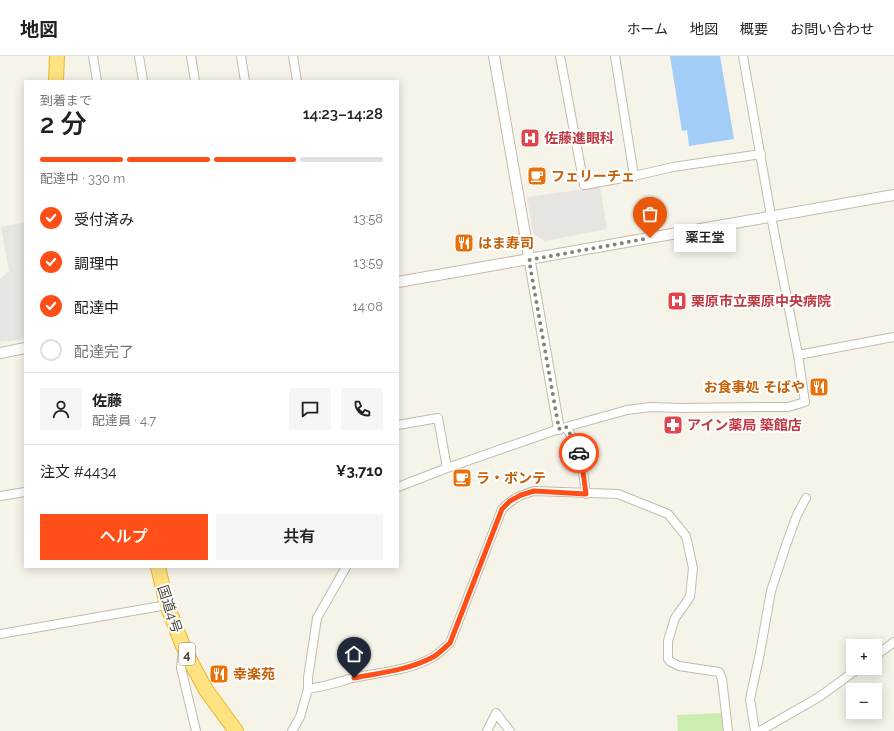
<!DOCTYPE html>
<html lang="ja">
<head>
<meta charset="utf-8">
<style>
  :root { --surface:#fff; --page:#f6f6f6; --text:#202124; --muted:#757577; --line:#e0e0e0; --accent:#ff4e17 }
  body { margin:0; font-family:Raleway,"Noto Sans JP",sans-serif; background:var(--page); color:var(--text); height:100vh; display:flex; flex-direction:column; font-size:15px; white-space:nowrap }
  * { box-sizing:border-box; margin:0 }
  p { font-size:13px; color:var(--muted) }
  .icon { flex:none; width:22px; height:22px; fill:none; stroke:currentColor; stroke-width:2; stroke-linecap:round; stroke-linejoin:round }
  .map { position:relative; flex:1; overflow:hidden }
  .drawer { position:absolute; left:24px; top:24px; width:375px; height:488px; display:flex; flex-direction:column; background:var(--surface); border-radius:0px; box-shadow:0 2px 10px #0003 }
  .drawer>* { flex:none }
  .controls { position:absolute; left:846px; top:583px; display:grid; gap:8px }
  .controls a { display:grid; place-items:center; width:36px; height:36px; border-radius:0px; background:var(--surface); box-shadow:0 2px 10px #0003; font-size:20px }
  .pin { position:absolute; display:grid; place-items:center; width:34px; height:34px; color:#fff; margin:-41px -17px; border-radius:50% 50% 50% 0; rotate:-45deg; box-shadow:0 0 4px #0007 }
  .pin .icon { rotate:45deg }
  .courier { position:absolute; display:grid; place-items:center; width:40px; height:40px; margin:-20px; border:3px solid #ff4e17; border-radius:50%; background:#fff; color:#222; box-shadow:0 1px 5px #0007 }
  .bubble { position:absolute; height:28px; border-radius:0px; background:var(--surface); box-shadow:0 2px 10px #0003; font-size:13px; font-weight:600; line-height:28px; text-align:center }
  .headline em { font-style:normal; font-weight:600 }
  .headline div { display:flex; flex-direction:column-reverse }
  .headline { display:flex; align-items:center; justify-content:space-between; height:68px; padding:0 16px }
  h1 { font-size:26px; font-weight:600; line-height:30px }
  .bar { display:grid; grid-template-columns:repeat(4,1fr); gap:6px 4px; align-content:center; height:48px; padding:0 16px }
  .bar i { height:5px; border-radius:3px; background:var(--line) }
  .bar .current { background:var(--accent) }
  .bar p { grid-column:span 4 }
  .line { display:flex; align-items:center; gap:10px; padding:0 16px; border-top:1px solid var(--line) }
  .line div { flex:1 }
  .round { display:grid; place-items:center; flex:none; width:42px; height:42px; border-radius:0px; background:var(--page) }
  ol { padding:0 16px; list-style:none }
  li { display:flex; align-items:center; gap:12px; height:44px }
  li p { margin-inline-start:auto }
  li .icon { padding:4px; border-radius:50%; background:var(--accent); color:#fff; stroke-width:4 }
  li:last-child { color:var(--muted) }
  li i { width:22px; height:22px; border:2px solid var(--line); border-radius:50% }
  .primary-button { display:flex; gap:8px; margin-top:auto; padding:8px 16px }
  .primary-button a { flex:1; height:46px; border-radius:0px; background:var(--accent); color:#fff; font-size:16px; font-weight:600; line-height:46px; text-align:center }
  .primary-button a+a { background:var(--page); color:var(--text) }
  header { display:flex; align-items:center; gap:24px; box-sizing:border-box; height:56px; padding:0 20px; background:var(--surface); border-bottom:1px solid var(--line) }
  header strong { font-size:19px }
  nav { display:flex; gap:22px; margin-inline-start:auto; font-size:14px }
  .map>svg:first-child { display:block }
  .green { fill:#ccedaf }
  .parking { fill:#e7e5e1 }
  .water { fill:#a2cdf7 }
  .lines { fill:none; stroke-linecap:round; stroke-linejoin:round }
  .minor-casing { stroke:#c3bcab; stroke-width:10 }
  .tertiary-casing { stroke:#c3bcab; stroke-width:12 }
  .trunk-casing { stroke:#ebb62e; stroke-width:16 }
  .minor { stroke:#fff; stroke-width:8 }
  .tertiary { stroke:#fff; stroke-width:10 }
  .trunk { stroke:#ffe282; stroke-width:14 }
  .done { stroke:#878275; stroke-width:4; stroke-dasharray:0 7.2 }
  .route { stroke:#ff4e17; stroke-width:5 }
  .labels { text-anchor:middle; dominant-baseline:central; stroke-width:4; stroke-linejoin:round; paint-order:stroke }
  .shield { fill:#fff; stroke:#817d73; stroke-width:1 }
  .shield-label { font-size:13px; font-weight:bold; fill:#4b4537 }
  .health-label { font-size:14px; font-weight:bold; fill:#be3a42; stroke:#fff; text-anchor:start }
  .food-label { font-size:14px; font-weight:bold; fill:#c56008; stroke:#fff; text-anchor:start }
  .street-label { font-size:14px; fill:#4b4537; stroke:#fff }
</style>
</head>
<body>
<header>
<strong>地図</strong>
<nav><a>ホーム</a><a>地図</a><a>概要</a><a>お問い合わせ</a></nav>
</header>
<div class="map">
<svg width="894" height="675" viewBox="0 0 894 675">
  <rect width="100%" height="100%" fill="#f6f3e9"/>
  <path class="green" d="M 721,657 L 723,675 L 678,675 L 677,659 Z"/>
  <path class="parking" d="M 600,131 L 607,173 L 545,185 L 533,178 L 527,141 Z
    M 25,166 L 25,283 L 0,286 L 0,223 L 9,215 L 1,171 Z"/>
  <path class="water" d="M 670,0 L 720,0 L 734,83 L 689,90 L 687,74 L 682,75 Z"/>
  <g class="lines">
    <g class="minor-casing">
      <path id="minor" d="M 93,0 L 97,25
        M 139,0 L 143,25
        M 191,0 L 195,25
        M 241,0 L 245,25
        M 293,0 L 297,25
        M 560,0 L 584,129 L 634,120 L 673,111 L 761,98
        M 615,0 L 634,120
        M 798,299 L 894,281
        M 398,369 L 438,362 L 447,412
        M 566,371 L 576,388 L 582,408 L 586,438
        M 398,431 L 447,412 L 559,373 L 627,354 L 650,351 L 682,352 L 762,351 L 788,351 L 805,346 L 798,299 L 771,160 L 743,0
        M 0,440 L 25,436
        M 0,578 L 167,549
        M 183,594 L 181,612 L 196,675
        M 875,600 L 894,586
        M 308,633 C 324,631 338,626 353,622 C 380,616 409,615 433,601 C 439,598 444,592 450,587 L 502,453 C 512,443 520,439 534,435 L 618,438 L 668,458 L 686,480 L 693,512 L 690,541 L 675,562 L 668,585 L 668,603 L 671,606 L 679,610 L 719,616 L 722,623 L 728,675
        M 292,675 L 300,661 L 308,633 L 308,622 L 317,562 L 346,511
        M 487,675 L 496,657 L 510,675
        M 755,675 L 750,643 L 760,597 L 771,535 L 786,489 L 797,459 L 806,442
        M 760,675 L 819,641 L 859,612"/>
    </g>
    <g class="tertiary-casing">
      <path id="tertiary" d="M 494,0 L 559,373
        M 398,226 L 894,139
        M 0,297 L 25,292"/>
    </g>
    <g class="trunk-casing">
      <path id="trunk" d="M 56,25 L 57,0
        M 158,511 L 167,549 L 183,590 L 194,612 L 206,634 L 236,675"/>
    </g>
    <use href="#minor" class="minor"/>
    <use href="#tertiary" class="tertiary"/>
    <use href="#trunk" class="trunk"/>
  </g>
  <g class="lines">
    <path class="done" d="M 579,397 L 576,388 L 566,371 L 559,373 L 529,204 L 650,182"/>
    <path class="route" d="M 354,622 C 380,617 409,614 433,601 C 439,598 444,592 450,587 L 502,453 L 510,445 L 521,439 L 534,435 L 586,438 L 582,408 L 579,397"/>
  </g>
  <defs>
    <g id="hospital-square" transform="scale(1)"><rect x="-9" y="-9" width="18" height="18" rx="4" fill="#e0444e" stroke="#fff"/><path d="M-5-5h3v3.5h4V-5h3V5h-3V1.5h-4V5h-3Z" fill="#fff"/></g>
    <g id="cafe-square" transform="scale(1)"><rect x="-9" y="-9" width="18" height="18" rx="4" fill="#e8710a" stroke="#fff"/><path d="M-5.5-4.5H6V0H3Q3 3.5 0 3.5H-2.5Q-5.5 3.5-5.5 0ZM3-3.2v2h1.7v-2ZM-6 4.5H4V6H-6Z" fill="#fff"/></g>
    <g id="restaurant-square" transform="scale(1)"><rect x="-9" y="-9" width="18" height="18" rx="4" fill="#e8710a" stroke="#fff"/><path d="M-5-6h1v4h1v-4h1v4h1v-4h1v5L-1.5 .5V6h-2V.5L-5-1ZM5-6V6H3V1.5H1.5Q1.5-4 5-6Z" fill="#fff"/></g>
    <g id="pharmacy-square" transform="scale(1)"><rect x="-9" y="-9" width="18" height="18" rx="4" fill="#e0444e" stroke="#fff"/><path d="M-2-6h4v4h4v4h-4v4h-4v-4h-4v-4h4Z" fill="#fff"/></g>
  </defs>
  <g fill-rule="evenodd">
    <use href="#hospital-square" x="530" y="82"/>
    <use href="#cafe-square" x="537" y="120"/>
    <use href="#restaurant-square" x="464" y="187"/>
    <use href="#hospital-square" x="677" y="245"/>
    <use href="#restaurant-square" x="819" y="331"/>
    <use href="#pharmacy-square" x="673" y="369"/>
    <use href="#cafe-square" x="462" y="422"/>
    <use href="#restaurant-square" x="219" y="618"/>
  </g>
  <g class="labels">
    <rect class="shield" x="179" y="587" width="16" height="22" rx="3"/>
    <g class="shield-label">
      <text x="187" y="598">4</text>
    </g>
    <g class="health-label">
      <text x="544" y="82">佐藤進眼科</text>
      <text x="691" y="245">栗原市立栗原中央病院</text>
      <text x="687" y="369">アイン薬局 築館店</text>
    </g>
    <g class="food-label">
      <text x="551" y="120">フェリーチェ</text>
      <text x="478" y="187">はま寿司</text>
      <text x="805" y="331" text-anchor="end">お食事処 そばや</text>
      <text x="476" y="422">ラ・ボンテ</text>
      <text x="233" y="618">幸楽苑</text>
    </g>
    <g class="street-label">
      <text transform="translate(170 553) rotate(72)">国道4号</text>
    </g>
  </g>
</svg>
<div class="controls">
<a>+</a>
<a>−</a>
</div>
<div class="pin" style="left:650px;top:182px;background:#ea580c"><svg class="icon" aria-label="bag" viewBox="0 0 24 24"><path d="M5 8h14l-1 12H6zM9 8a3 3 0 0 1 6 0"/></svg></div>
<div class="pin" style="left:354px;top:622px;background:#1f2937"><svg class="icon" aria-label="home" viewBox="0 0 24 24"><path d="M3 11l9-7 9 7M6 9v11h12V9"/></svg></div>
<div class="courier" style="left:579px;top:397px"><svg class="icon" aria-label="car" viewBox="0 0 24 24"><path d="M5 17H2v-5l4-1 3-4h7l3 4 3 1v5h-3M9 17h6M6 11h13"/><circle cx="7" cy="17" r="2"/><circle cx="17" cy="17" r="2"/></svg></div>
<div class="bubble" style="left:674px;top:168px;width:62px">薬王堂</div>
<section class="drawer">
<div class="headline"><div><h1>2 分</h1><p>到着まで</p></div><em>14:23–14:28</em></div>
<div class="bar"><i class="current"></i><i class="current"></i><i class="current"></i><i></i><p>配達中 · 330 m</p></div>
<ol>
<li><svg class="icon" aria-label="check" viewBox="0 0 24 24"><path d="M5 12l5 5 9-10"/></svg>受付済み<p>13:58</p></li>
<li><svg class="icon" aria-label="check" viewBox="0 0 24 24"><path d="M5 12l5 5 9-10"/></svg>調理中<p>13:59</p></li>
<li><svg class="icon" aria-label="check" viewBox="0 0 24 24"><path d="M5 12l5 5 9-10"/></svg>配達中<p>14:08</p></li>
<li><i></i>配達完了</li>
</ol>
<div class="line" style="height:72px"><a class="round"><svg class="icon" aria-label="person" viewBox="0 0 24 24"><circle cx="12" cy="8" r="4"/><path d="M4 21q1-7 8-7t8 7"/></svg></a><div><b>佐藤</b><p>配達員 · 4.7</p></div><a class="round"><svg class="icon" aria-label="chat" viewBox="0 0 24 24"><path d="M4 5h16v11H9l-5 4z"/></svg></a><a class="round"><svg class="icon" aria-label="phone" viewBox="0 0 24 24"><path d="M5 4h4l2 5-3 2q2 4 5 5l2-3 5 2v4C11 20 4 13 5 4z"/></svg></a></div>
<div class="line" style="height:52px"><div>注文 #4434</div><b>¥3,710</b></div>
<div class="primary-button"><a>ヘルプ</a><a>共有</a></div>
</section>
</div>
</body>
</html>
